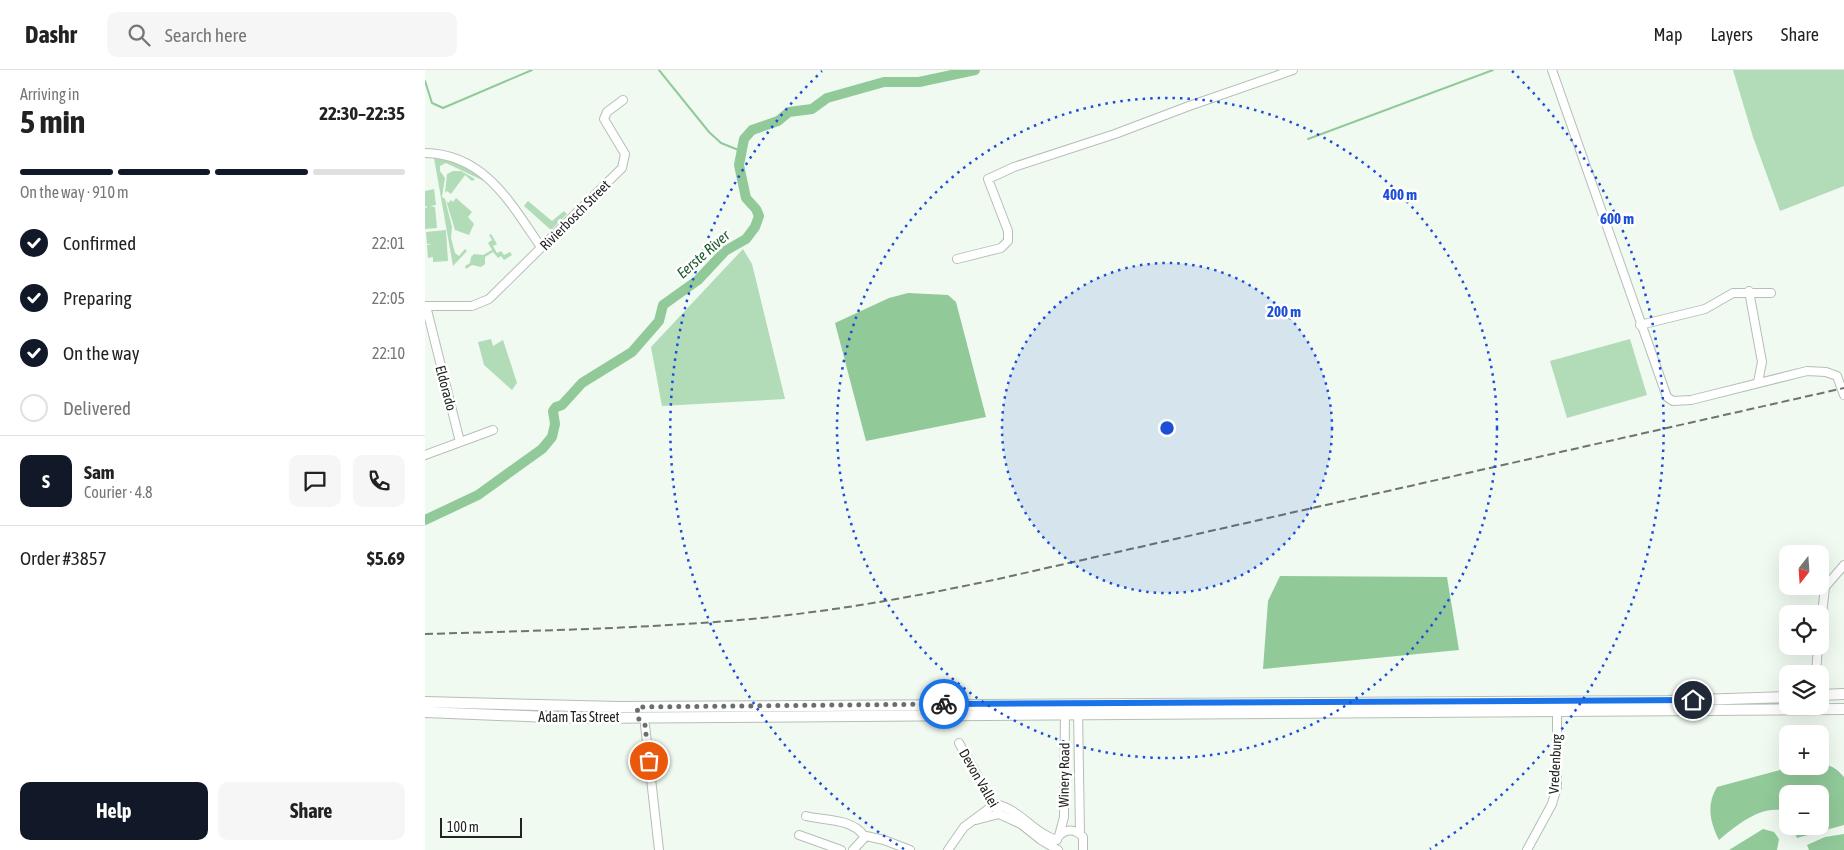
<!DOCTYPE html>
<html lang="en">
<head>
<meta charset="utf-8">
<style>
  :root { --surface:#fff; --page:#f6f6f6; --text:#222; --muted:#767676; --line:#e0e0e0; --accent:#111827 }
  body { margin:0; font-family:"Asap Condensed",sans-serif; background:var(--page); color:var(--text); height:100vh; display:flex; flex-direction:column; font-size:19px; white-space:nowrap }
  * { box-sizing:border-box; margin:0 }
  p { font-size:16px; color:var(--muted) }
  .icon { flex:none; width:28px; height:28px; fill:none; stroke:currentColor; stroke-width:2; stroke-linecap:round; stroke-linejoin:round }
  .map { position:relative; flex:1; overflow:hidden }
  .panel { display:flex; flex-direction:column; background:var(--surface); width:425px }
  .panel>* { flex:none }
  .needle { width:32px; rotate:197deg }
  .controls { position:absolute; left:1354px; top:475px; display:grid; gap:10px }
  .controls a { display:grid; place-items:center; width:50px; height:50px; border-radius:10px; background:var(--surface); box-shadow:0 5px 20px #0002; font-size:25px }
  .scale { position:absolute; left:15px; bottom:12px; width:82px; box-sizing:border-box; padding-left:5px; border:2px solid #212421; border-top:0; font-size:14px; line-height:18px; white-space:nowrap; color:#212421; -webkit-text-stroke:4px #fff; paint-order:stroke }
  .pin { position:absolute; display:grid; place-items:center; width:42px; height:42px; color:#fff; margin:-21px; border:2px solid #fff; border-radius:50%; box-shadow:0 1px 5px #0007 }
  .courier { position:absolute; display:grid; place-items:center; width:50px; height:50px; margin:-25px; border:4px solid #1a73e8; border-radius:50%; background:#fff; color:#222; box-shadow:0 1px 6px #0007 }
  .head em { font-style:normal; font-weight:700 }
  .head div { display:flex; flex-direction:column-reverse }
  .head { display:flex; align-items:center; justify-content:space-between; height:85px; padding:0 20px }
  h1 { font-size:32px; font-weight:700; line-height:38px }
  .bar { display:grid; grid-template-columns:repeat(4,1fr); gap:8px 5px; align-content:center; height:60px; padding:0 20px }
  .bar i { height:6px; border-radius:4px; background:var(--line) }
  .bar .current { background:var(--accent) }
  .bar p { grid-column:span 4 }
  .line { display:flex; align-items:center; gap:12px; padding:0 20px; border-top:1px solid var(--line) }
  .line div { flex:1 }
  .round { display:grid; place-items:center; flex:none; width:52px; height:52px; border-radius:10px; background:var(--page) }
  ol { padding:0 20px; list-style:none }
  li { display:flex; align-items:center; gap:15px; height:55px }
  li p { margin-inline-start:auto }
  li .icon { padding:5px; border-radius:50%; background:var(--accent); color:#fff; stroke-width:4 }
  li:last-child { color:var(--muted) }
  li i { width:28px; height:28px; border:2px solid var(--line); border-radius:50% }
  .cta { display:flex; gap:10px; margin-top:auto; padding:10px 20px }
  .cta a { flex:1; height:58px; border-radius:10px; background:var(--accent); color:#fff; font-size:20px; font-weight:700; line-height:58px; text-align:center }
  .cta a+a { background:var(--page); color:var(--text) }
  header { display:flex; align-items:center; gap:30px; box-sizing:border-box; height:70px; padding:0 25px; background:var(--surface); border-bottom:1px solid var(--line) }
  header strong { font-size:24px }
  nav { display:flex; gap:28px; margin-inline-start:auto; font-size:18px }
  .search { width:350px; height:45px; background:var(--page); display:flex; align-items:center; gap:12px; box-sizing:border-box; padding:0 18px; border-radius:10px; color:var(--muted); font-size:19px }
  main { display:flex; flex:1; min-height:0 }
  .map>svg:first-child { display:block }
  .green { fill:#b2dbb7 }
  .water { fill:#91c999 }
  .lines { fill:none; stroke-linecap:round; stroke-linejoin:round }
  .stream { stroke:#91c999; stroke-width:2 }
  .river { stroke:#91c999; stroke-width:10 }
  .minor-casing { stroke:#b5bfb6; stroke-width:10 }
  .major-casing { stroke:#b5bfb6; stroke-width:12 }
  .minor { stroke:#fff; stroke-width:8 }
  .major { stroke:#fff; stroke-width:10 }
  .rail { stroke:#6e746e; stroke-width:2; stroke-dasharray:8 4; stroke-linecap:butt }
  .done { stroke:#696f6a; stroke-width:5; stroke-dasharray:0 9 }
  .route { stroke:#1a73e8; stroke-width:6 }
  .ring { fill:none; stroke:#1d4ed8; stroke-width:2.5; stroke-dasharray:2.5 5 }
  .labels { text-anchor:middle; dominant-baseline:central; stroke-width:5; stroke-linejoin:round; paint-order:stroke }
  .street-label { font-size:14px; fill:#212421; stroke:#fff }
  .water-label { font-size:15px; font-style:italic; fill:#1b582b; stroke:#fff }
  .centre { fill:#1d4ed8; stroke:#fff; stroke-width:2.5 }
  .ring-label { font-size:15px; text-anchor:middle; font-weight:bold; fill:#1d4ed8; stroke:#fff; stroke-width:5; stroke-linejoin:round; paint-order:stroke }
</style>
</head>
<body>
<header>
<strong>Dashr</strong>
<div class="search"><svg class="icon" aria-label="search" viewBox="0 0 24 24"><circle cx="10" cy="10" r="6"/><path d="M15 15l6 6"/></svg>Search here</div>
<nav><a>Map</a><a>Layers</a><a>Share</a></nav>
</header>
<main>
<section class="panel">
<div class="head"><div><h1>5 min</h1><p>Arriving in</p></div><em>22:30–22:35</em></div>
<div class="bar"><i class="current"></i><i class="current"></i><i class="current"></i><i></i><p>On the way · 910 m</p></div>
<ol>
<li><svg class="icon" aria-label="check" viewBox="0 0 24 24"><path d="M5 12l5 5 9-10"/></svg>Confirmed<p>22:01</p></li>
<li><svg class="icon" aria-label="check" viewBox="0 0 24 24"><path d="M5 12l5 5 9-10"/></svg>Preparing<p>22:05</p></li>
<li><svg class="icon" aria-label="check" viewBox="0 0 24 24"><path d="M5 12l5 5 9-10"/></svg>On the way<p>22:10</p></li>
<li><i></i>Delivered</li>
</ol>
<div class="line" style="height:90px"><b class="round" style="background:var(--accent);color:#fff">S</b><div><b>Sam</b><p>Courier · 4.8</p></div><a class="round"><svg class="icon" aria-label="chat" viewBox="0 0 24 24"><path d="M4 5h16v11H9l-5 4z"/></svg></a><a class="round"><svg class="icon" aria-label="phone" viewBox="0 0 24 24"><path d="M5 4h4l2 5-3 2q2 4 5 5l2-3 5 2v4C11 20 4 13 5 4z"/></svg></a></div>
<div class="line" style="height:65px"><div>Order #3857</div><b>$5.69</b></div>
<div class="cta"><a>Help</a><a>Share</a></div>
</section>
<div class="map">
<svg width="1419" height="780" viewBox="0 0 1419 780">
  <rect width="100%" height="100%" fill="#f0faf1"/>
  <path class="green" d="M 1308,0 L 1419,0 L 1419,116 L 1355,141 L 1328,67 Z
    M 9,88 C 27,89 46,99 59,111 L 21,93 L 15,96 L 15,101 L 20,108 L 17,127 L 20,129 L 27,157 L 26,168 L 30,183 L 34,186 L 40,179 L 42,181 L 28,196 Z
    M 36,101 L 50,109 L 47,111 L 40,105 L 26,124 L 22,121 L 20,123 L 22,104 L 28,101 Z
    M 9,119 L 11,135 L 5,136 L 10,137 L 12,158 L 0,159 L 0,138 L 3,137 L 0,136 L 0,121 Z
    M 31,128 L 47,142 L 43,147 L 49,154 L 44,165 L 30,160 L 21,130 L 23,133 L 26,130 L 28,132 Z
    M 103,131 L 127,151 L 139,141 L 142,144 L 126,160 L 99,136 Z
    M 21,160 L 23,191 L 8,192 L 8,187 L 3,188 L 2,175 L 7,174 L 2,174 L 1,162 Z
    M 66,164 L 72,174 L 68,176 L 72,183 L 76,181 L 79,185 L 85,182 L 87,185 L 79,190 L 76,186 L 73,188 L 68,182 L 60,187 L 60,194 L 56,197 L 47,195 L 41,199 L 40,196 L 45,193 L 46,187 L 49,184 L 58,185 L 67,180 L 63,173 L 67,170 L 64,165 Z
    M 318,179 L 327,194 L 360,329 L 237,336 L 226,277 Z
    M 66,269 L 68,276 L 78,270 L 92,313 L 87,320 L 59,295 L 53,272 Z
    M 1205,269 L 1222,325 L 1142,348 L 1125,291 Z"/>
  <path class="water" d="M 483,223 L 523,225 L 531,232 L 561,347 L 441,371 L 410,253 L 464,228 Z
    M 855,506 L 1022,507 L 1034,580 L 838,599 L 843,531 Z
    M 1395,694 C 1405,694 1412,699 1419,707 L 1419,755 L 1372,768 L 1367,756 L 1395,756 L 1395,724 L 1362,724 L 1362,748 L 1359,741 C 1337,734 1310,756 1294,770 C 1285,752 1281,735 1292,717 L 1366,697 L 1395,696 Z
    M 1338,759 L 1349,762 L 1354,769 L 1352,780 L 1304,780 Z
    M 1419,764 L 1419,780 L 1384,780 L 1382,775 L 1400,767 Z"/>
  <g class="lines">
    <path class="stream" d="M 234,0 L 284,62 L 296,73 L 316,81
      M 0,11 L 7,33 L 18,38 L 107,0
      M 883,69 L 1068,0"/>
    <path class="river" d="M 0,450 L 53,425 L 117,379 L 127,367 L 130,354 L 128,341 L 131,337 L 137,335 L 157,313 L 207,282 L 234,251 L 238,235 L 273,210 L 300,181 L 321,169 L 330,157 L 334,146 L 331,139 L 321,128 L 314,95 L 319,69 L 327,60 L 353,51 L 364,42 L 387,39 L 402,28 L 459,12 L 494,12 L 550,0"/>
    <g class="minor-casing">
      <path id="minor" d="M 1127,0 L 1242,327 L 1248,331 L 1266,330 L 1382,301 L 1401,302 L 1412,306 L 1419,325
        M 0,83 C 60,84 86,134 116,177
        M 532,189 L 576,178 L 583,171 L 583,161 L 563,109 L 589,97 L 690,64 L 764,36 L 868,0
        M 1324,221 L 1337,292 L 1333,312
        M 0,236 L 47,236 L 64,229 L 197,98 L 200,84 L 179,49 L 182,42 L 198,30
        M 1,236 L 35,372
        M 1215,255 L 1280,239 L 1308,223 L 1346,223
        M 0,385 L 68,360
        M 1395,562 L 1400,517 L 1419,495
        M 1391,604 L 1393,576
        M 653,640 L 655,763
        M 220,655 L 234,780
        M 534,673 L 574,744
        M 574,744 L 596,754 L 616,770 L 633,780
        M 381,746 C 400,751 427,748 439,766
        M 551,750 L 574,744
        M 374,765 L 416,780
        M 634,766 L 639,747 L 640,641
        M 634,766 C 641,758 651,759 658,767 L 658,780
        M 428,780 L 441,766 L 459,770 L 485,780
        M 523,780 L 539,757 L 570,734 C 595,739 608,763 632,770
        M 1102,780 L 1127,734 L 1132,717 L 1132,637"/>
    </g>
    <g class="major-casing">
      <path id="major" d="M 1395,625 L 1419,624
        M 0,632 L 194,637 L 1243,631 L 1362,627
        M 0,642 L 148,648 L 1419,639"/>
    </g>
    <use href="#minor" class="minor"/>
    <use href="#major" class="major"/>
    <path class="rail" d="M 0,564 C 101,561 202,559 303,551 C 394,544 484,528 573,509 L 1419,318"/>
  </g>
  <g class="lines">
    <path class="done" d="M 224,691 L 220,655 L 214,650 L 212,637 L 519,634"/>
    <path class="route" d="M 519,634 L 1268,630"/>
  </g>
  <circle cx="742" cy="358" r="165" fill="#1d4ed8" fill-opacity=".12"/>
  <g class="ring">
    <circle cx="742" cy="358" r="165"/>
    <circle cx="742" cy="358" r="330"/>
    <path d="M479 779A496 496 0 0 1 397 1M1087 1A496 496 0 0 1 1005 779"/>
  </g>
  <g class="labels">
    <g class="street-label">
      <text transform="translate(150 145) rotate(-45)">Rivierbosch Street</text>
      <text transform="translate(21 318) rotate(75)">Eldorado</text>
      <text x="154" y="647">Adam Tas Street</text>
      <text transform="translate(1130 694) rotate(-87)">Vredenburg</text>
      <text transform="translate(639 705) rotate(-89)">Winery Road</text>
      <text transform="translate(554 708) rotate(60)">Devon Vallei</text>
    </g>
    <g class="water-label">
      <text transform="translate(278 184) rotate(-41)">Eerste River</text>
    </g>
  </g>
  <circle cx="742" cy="358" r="8" class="centre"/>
  <g class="ring-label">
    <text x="975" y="130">400 m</text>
    <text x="1192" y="154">600 m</text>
    <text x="859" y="247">200 m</text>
  </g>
</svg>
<div class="controls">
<a><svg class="needle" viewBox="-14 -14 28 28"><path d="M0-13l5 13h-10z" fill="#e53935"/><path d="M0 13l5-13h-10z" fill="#767676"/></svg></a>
<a><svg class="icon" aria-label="locate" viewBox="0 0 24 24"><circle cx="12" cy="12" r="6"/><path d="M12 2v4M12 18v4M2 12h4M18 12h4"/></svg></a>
<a><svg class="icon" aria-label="layers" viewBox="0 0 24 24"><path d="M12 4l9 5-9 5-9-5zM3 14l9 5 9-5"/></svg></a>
<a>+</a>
<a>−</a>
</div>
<div class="scale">100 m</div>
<div class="pin" style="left:224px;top:691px;background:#ea580c"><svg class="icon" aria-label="bag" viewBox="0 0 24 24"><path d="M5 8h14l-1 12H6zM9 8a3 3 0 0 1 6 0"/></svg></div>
<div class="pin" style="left:1268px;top:630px;background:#1f2937"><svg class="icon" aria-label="home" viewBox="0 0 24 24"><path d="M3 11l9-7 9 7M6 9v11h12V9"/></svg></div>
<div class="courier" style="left:519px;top:634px"><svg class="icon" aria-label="bike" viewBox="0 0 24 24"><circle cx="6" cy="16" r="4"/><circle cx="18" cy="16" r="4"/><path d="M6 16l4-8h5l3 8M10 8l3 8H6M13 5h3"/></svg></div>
</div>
</main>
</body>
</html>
